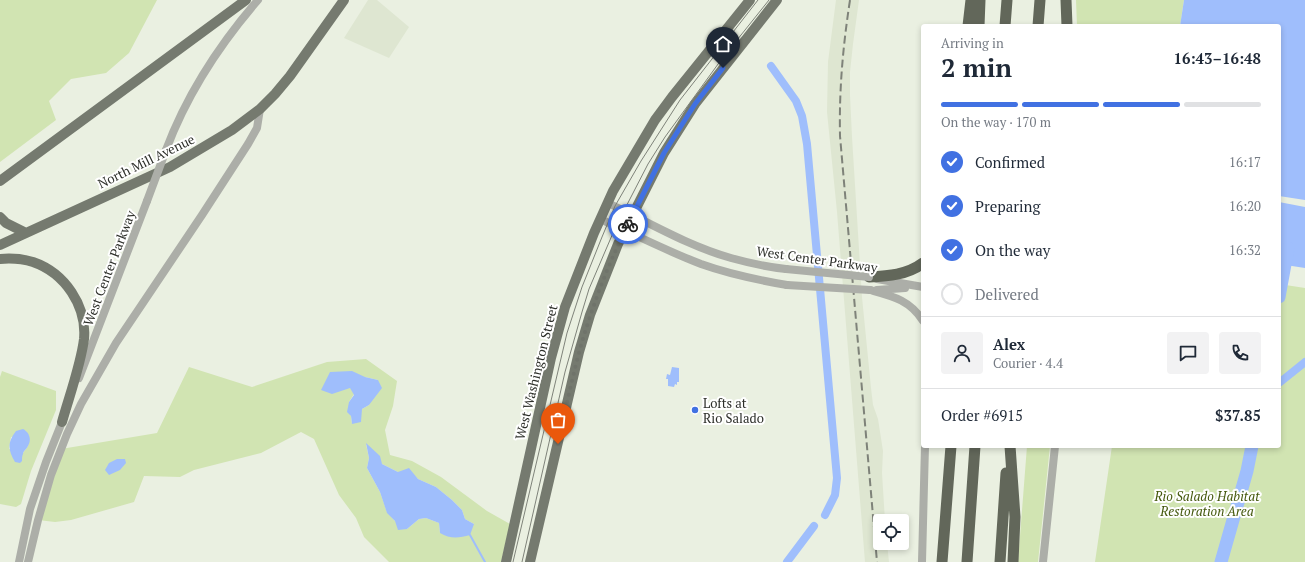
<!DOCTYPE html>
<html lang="en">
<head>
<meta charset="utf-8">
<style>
  :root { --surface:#fff; --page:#f2f2f3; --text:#1f2937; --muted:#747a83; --line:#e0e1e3; --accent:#4171e2 }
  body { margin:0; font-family:"PT Serif",serif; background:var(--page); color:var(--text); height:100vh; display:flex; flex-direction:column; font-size:15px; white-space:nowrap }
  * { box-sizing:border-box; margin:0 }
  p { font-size:13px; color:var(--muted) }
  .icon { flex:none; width:22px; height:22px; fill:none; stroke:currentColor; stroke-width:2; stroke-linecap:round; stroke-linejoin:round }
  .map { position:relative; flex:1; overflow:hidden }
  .details { position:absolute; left:921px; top:24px; width:360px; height:424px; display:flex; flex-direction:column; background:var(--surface); border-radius:4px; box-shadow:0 2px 6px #0003 }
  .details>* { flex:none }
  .buttons { position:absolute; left:873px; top:514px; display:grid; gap:8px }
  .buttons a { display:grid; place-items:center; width:36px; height:36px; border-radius:4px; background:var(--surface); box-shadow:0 2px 6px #0003; font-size:20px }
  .pin { position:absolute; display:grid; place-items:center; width:34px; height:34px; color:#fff; margin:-41px -17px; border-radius:50% 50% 50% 0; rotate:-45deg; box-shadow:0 0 4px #0007 }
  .pin .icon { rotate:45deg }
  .courier { position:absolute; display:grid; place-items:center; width:40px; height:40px; margin:-20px; border:3px solid #4171e2; border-radius:50%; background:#fff; color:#222; box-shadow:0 1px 5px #0007 }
  .overview em { font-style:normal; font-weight:700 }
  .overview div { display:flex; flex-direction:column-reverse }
  .overview { display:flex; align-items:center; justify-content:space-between; height:68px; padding:0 20px }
  h1 { font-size:26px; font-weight:700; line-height:30px }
  .bar { display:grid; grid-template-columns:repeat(4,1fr); gap:6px 4px; align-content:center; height:48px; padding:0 20px }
  .bar i { height:5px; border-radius:3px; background:var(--line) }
  .bar .selected { background:var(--accent) }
  .bar p { grid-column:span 4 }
  .line { display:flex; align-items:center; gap:10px; padding:0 20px; border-top:1px solid var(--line) }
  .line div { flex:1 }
  .round { display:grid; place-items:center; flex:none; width:42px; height:42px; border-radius:4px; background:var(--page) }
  ol { padding:0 20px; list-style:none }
  li { display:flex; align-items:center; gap:12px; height:44px }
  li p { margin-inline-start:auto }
  li .icon { padding:4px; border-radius:50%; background:var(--accent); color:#fff; stroke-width:4 }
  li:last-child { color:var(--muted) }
  li i { width:22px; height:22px; border:2px solid var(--line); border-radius:50% }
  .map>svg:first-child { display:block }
  .built { fill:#dee6d1 }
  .green { fill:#d1e4b2; fill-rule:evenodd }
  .water { fill:#9fbefc }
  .pier { fill:#eaf0e1 }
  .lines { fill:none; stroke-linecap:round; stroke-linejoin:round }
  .stream { stroke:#9fbefc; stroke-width:2 }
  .canal { stroke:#9fbefc; stroke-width:8 }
  .river { stroke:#9fbefc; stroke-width:13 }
  .minor { stroke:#acaea8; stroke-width:8 }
  .major { stroke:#757a6f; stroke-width:10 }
  .highway { stroke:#62675a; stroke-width:11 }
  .tram { stroke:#7e8279; stroke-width:1 }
  .rail { stroke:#7e8279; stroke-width:2; stroke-dasharray:8 4; stroke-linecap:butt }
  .minor-bridge { stroke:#acaea8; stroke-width:8 }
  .done { stroke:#6f736a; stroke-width:4; stroke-dasharray:0 7.2 }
  .route { stroke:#4171e2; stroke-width:5 }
  .poi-dot { fill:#4171e2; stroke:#fff; stroke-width:1.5 }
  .labels { text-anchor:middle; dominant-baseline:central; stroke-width:4; stroke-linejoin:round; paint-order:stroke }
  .street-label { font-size:13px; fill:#2d2f2a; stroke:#fff }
  .poi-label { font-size:13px; fill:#2d2f2a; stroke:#fff; text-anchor:start }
  .park-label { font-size:13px; font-style:italic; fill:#45590e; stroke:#fff }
</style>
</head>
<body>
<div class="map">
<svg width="1305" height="562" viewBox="0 0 1305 562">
  <rect width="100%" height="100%" fill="#eaf0e1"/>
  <path class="built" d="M 368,0 L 377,0 L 409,27 L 389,58 L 344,38 Z
    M 836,0 L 859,0 L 853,44 L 850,72 L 850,95 L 852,137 L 862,297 L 871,388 L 873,405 L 878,419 L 883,451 L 882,473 L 885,521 L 880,521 L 880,543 L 887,543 L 889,562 L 865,562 L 837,212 L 827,112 L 828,62 Z"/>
  <path class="green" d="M 0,0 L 157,0 L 129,53 L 106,73 L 71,79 L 49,101 L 56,120 L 0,162 Z
    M 1076,0 L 1184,0 L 1180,26 L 1077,26 Z
    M 1279,284 L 1305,288 L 1305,562 L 1095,562 L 1112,446 L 1279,446 Z
    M 366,359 L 397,381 L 393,406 L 385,430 L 390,455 L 412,461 L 441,477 L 487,511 L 510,524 L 501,562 L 389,562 L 364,537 L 356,518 L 339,495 L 314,439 L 301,432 L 261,453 L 194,470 L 180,477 L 144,476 L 134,502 L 71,520 L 55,522 L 38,520 L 61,449 L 157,433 L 189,367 L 252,387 L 327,362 ZM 365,377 L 378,380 L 369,405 L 362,409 L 352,424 L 349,402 L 354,394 L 350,387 ZM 366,444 L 382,464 L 398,472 L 415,476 L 418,479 L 436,487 L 452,500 L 462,510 L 465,519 L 474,524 L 440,533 L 439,523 L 426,518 L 419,519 L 407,529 L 395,521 L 387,512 L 380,492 L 367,468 L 369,458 Z
    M 2,371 L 56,391 L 56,410 L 31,471 L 21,504 L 16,507 L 0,504 L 0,377 ZM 29,435 L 28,446 L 23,453 L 9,449 L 11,437 Z
    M 1027,446 L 1050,446 L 1038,562 L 1018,562 Z"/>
  <path class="water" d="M 1184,0 L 1305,0 L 1305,268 L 1279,264 L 1279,26 L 1180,26 Z
    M 672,367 L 679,368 L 679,382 L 677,382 L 677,385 L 675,384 L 674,387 L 668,386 L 668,379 L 666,379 L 667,374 L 670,375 Z
    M 352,371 L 365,377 L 378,380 L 382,388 L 369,405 L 362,409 L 361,422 L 352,424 L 351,416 L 347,412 L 349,402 L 354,395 L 350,388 L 332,394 L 321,390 L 330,372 Z
    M 23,429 C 29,432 32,439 28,446 C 27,449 23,451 23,454 C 22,456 22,458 22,461 L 20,463 L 15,462 C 8,450 7,443 16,431 Z
    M 366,443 L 380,456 L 382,464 L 398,472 L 409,468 L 418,479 L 436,487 L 452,500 L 462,510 L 465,519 L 474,524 L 470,535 C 459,538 450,539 440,533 L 439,523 L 426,518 L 419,519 L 407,529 L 398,530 L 395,521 L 387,513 L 380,492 L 367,468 L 369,458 Z
    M 117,459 L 125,459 L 126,463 L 120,470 L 109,475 L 105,470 L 109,463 Z"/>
  <path class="pier" d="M 1279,196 L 1305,200 L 1305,207 L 1279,202 Z"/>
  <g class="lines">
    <path class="stream" d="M 470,535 L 485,562"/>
    <path class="canal" d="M 771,66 L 796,101 L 802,116 L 807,144 L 837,478 L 835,495 L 825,515
      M 1279,383 L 1305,362
      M 787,562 L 814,526"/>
    <path class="river" d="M 1279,297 L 1288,248
      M 1221,562 L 1247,471 L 1252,446"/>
    <path class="minor" d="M 166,150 C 187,94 219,45 258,0
      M 608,203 C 648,222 688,246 731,258 C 749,263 767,267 786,269
      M 600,219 C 634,234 667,251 701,264 C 729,274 758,280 787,285
      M 877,279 L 923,287
      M 870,290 C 892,296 910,300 923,321
      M 877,290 L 905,288
      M 79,378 L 147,201
      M 19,562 L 30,509 L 46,462 L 64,417
      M 28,562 L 38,520 L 51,475 L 67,434 L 81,404 L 116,343 L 202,215 L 248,144 L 257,128 L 260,109
      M 922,562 L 925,446
      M 1043,562 L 1055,446"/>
    <path class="major" d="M 0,181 L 246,0
      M 0,217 L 6,223 L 26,233
      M 0,245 L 170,167 L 232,130 L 260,109 L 275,94 L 290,76 L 344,0
      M 0,259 C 11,258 23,259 33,262 C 65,273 87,306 84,339 C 81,364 69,397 62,422
      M 506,562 L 551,358 L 565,307 L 594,233 L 613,191 L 655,120 L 672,97 L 750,0
      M 530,562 L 579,352 L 590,315 L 618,244 L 664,153 L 695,104 L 777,0"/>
    <path class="highway" d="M 1066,0 L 1067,26
      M 968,26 L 971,0
      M 979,26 L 980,0
      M 1005,26 L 1007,0
      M 1038,26 L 1040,0
      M 869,277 C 888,276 907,275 923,263
      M 1010,446 L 1015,517 L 1013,562
      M 942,562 L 951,446
      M 967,562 L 975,446
      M 1000,562 L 1006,473"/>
    <path class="tram" d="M 513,562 L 567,333 L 582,287 L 602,237 L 615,206 L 641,161 L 680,100 L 758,0
      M 522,562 L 565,372 L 582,312 L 589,289 L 616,226 L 648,164 L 665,137 L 721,60 L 769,0"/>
    <path class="rail" d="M 850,0 C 843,46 839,89 840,136 L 877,562"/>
    <path class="minor-bridge" d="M 147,201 L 166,150
      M 786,269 L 869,277
      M 787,285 L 870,290"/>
  </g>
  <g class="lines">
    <path class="done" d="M 558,444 C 568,400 576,356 591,314 C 601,283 614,253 628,224"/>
    <path class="route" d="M 628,224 L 664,153 L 695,104 L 723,68"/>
  </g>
  <circle class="poi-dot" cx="695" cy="410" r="4"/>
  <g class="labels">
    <g class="street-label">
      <text transform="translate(146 161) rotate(-26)">North Mill Avenue</text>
      <text transform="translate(817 259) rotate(8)">West Center Parkway</text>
      <text transform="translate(109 268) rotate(-69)">West Center Parkway</text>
      <text transform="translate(536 372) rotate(-76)">West Washington Street</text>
    </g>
    <g class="poi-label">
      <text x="703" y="403">Lofts at<tspan x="703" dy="15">Rio Salado</tspan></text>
    </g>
    <g class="park-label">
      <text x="1207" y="496">Rio Salado Habitat<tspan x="1207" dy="15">Restoration Area</tspan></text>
    </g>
  </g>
</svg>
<div class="buttons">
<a><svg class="icon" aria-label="locate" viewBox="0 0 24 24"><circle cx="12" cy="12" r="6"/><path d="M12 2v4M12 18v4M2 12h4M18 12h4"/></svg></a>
</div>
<div class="pin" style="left:558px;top:444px;background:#ea580c"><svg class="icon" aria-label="bag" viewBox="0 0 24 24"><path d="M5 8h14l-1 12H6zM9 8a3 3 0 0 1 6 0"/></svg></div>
<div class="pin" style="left:723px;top:68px;background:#1f2937"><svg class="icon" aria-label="home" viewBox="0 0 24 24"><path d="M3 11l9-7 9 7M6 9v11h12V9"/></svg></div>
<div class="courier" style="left:628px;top:224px"><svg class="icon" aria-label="bike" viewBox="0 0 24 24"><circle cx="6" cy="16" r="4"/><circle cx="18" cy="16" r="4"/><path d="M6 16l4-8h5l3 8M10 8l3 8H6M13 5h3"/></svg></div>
<section class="details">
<div class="overview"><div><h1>2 min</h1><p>Arriving in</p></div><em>16:43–16:48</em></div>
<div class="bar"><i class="selected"></i><i class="selected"></i><i class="selected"></i><i></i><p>On the way · 170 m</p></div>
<ol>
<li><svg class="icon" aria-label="check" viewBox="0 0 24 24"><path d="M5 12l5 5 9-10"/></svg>Confirmed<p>16:17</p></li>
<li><svg class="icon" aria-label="check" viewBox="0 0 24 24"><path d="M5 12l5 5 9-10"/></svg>Preparing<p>16:20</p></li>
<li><svg class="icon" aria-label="check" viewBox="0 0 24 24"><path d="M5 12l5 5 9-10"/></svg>On the way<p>16:32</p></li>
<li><i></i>Delivered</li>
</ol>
<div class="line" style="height:72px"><a class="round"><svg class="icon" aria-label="person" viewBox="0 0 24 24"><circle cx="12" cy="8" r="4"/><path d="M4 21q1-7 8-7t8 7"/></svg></a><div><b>Alex</b><p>Courier · 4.4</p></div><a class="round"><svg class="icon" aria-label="chat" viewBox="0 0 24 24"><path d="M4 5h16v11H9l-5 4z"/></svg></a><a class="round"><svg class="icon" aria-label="phone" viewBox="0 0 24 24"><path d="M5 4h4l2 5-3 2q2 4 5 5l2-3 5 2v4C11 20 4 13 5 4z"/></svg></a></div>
<div class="line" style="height:52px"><div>Order #6915</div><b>$37.85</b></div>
</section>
</div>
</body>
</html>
